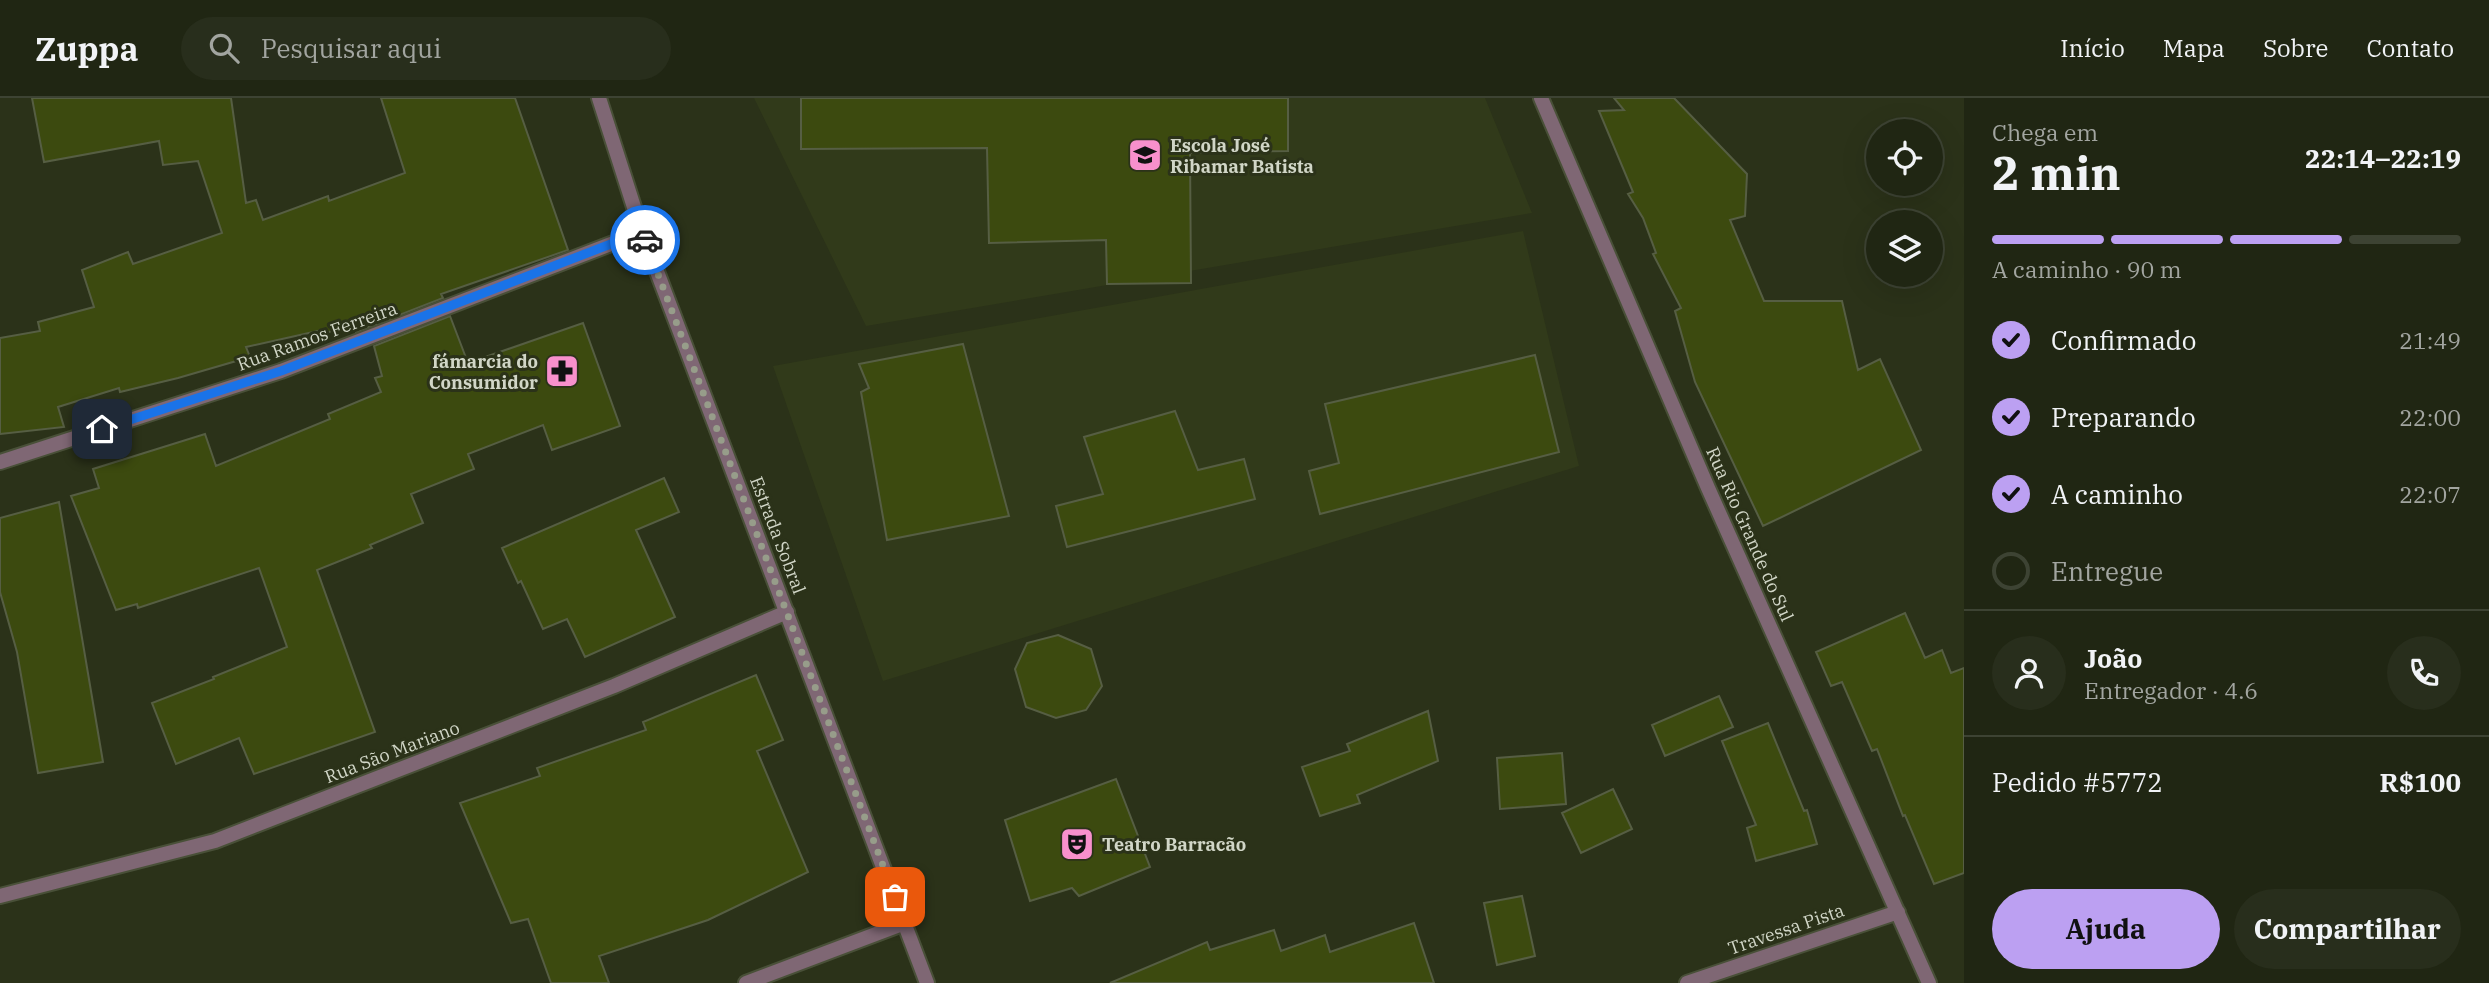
<!DOCTYPE html>
<html lang="pt">
<head>
<meta charset="utf-8">
<style>
  :root { --surface:#202613; --page:#282e1c; --text:#f1f3f6; --muted:#a2a5a0; --line:#3d4333; --accent:#bca0f2 }
  body { margin:0; font-family:"IBM Plex Serif",serif; background:var(--page); color:var(--text); height:100vh; display:flex; flex-direction:column; font-size:26px; white-space:nowrap }
  * { box-sizing:border-box; margin:0 }
  p { font-size:23px; color:var(--muted) }
  .icon { flex:none; width:38px; height:38px; fill:none; stroke:currentColor; stroke-width:2; stroke-linecap:round; stroke-linejoin:round }
  .map { position:relative; flex:1; overflow:hidden }
  .sheet { display:flex; flex-direction:column; background:var(--surface); width:525px }
  .sheet>* { flex:none }
  .buttons { position:absolute; left:1866px; top:21px; display:grid; gap:14px }
  .buttons a { display:grid; place-items:center; width:77px; height:77px; border-radius:50%; background:var(--surface); box-shadow:0 7px 28px #0002,0 0 0 2px var(--line); font-size:35px }
  .pin { position:absolute; display:grid; place-items:center; width:60px; height:60px; color:#fff; margin:-30px; border-radius:14px; box-shadow:0 4px 10px #0006 }
  .courier { position:absolute; display:grid; place-items:center; width:70px; height:70px; margin:-35px; border:5px solid #1a73e8; border-radius:50%; background:#fff; color:#222; box-shadow:0 2px 9px #0007 }
  .headline em { font-style:normal; font-weight:800 }
  .headline div { display:flex; flex-direction:column-reverse }
  .headline { display:flex; align-items:center; justify-content:space-between; height:119px; padding:0 28px }
  h1 { font-size:46px; font-weight:800; line-height:52px }
  .bar { display:grid; grid-template-columns:repeat(4,1fr); gap:10px 7px; align-content:center; height:84px; padding:0 28px }
  .bar i { height:9px; border-radius:5px; background:var(--line) }
  .bar .active { background:var(--accent) }
  .bar p { grid-column:span 4 }
  .line { display:flex; align-items:center; gap:18px; padding:0 28px; border-top:2px solid var(--line) }
  .line div { flex:1 }
  .round { display:grid; place-items:center; flex:none; width:74px; height:74px; border-radius:37px; background:var(--page) }
  ol { padding:0 28px; list-style:none }
  li { display:flex; align-items:center; gap:21px; height:77px }
  li p { margin-inline-start:auto }
  li .icon { padding:7px; border-radius:50%; background:var(--accent); color:#111; stroke-width:4 }
  li:last-child { color:var(--muted) }
  li i { width:38px; height:38px; border:4px solid var(--line); border-radius:50% }
  .button { display:flex; gap:14px; margin-top:auto; padding:14px 28px }
  .button a { flex:1; height:80px; border-radius:42px; background:var(--accent); color:#111; font-size:28px; font-weight:800; line-height:80px; text-align:center }
  .button a+a { background:var(--page); color:var(--text) }
  header { display:flex; align-items:center; gap:42px; box-sizing:border-box; height:98px; padding:0 35px; background:var(--surface); border-bottom:2px solid var(--line) }
  header strong { font-size:33px }
  nav { display:flex; gap:38px; margin-inline-start:auto; font-size:24px }
  .search { width:490px; height:63px; background:var(--page); display:flex; align-items:center; gap:18px; box-sizing:border-box; padding:0 24px; border-radius:38px; color:var(--muted); font-size:26px }
  main { display:flex; flex:1; min-height:0 }
  .map>svg:first-child { display:block }
  .built { fill:#313a1a }
  .building { fill:#3c4a0f; stroke:#565e43; stroke-width:2 }
  .lines { fill:none; stroke-linecap:round; stroke-linejoin:round }
  .minor-casing { stroke:#495038; stroke-width:18 }
  .tertiary-casing { stroke:#495038; stroke-width:18 }
  .minor { stroke:#7f6774; stroke-width:14 }
  .tertiary { stroke:#7f6774; stroke-width:14 }
  .done { stroke:#979d8a; stroke-width:7; stroke-dasharray:0 12.6 }
  .route { stroke:#1a73e8; stroke-width:9 }
  .labels { text-anchor:middle; dominant-baseline:central; stroke-width:6; stroke-linejoin:round; paint-order:stroke }
  .poi-label { font-size:18px; font-weight:bold; fill:#d1d6c7; stroke:#2b3219; text-anchor:start }
  .street-label { font-size:18px; fill:#d1d6c7; stroke:#2b3219 }
</style>
</head>
<body>
<header>
<strong>Zuppa</strong>
<div class="search"><svg class="icon" aria-label="search" viewBox="0 0 24 24"><circle cx="10" cy="10" r="6"/><path d="M15 15l6 6"/></svg>Pesquisar aqui</div>
<nav><a>Início</a><a>Mapa</a><a>Sobre</a><a>Contato</a></nav>
</header>
<main>
<div class="map">
<svg width="1964" height="885" viewBox="0 0 1964 885">
  <rect width="100%" height="100%" fill="#2b3219"/>
  <path class="built" d="M 754,0 L 1485,0 L 1532,115 L 866,228 Z
    M 1523,133 L 1579,368 L 883,583 L 773,268 Z"/>
  <path class="building" d="M 32,0 L 231,0 L 246,105 L 256,102 L 263,122 L 328,98 L 329,103 L 405,75 L 381,0 L 515,0 L 568,152 L 441,196 L 443,200 L 356,234 L 352,224 L 320,238 L 318,233 L 246,249 L 250,259 L 178,280 L 120,294 L 119,290 L 58,309 L 64,329 L 0,336 L 0,240 L 40,233 L 38,224 L 94,209 L 82,172 L 128,154 L 133,166 L 222,135 L 198,63 L 163,67 L 159,43 L 44,64 Z
    M 801,0 L 1288,0 L 1288,53 L 1190,55 L 1191,185 L 1107,186 L 1106,142 L 989,145 L 987,50 L 801,51 Z
    M 1614,0 L 1674,0 L 1747,76 L 1745,118 L 1730,122 L 1764,203 L 1842,203 L 1858,272 L 1880,261 L 1921,352 L 1763,428 L 1695,284 L 1675,213 L 1681,210 L 1653,156 L 1656,155 L 1643,120 L 1628,96 L 1633,94 L 1599,13 L 1624,12 Z
    M 450,218 L 468,265 L 583,225 L 620,328 L 552,352 L 543,327 L 468,356 L 474,371 L 411,396 L 423,425 L 370,447 L 372,450 L 317,472 L 375,634 L 254,676 L 239,640 L 176,666 L 152,605 L 214,581 L 213,579 L 287,549 L 259,470 L 138,510 L 137,506 L 116,512 L 71,398 L 99,390 L 93,371 L 205,336 L 216,368 L 330,321 L 328,316 L 381,294 L 375,280 L 382,278 L 374,248 Z
    M 963,246 L 1009,418 L 887,442 L 861,294 L 869,290 L 859,266 Z
    M 1535,257 L 1559,354 L 1320,416 L 1309,373 L 1339,365 L 1325,306 Z
    M 1175,313 L 1198,372 L 1244,361 L 1255,401 L 1067,449 L 1056,408 L 1103,396 L 1084,339 Z
    M 664,380 L 679,414 L 636,432 L 675,519 L 585,559 L 567,521 L 543,531 L 521,483 L 518,485 L 502,450 Z
    M 59,404 L 103,664 L 38,675 L 17,554 L 0,494 L 0,420 Z
    M 1905,515 L 1925,560 L 1942,552 L 1951,575 L 1964,570 L 1964,775 L 1934,786 L 1905,717 L 1903,718 L 1877,651 L 1872,653 L 1842,584 L 1831,588 L 1816,554 Z
    M 1058,537 L 1091,551 L 1102,588 L 1086,612 L 1056,620 L 1026,609 L 1015,571 L 1027,545 Z
    M 756,577 L 783,642 L 757,653 L 808,774 L 708,822 L 599,858 L 609,885 L 551,885 L 528,821 L 511,825 L 460,705 L 540,678 L 537,670 L 646,632 L 643,624 Z
    M 1719,598 L 1733,629 L 1665,658 L 1652,627 Z
    M 1428,613 L 1438,663 L 1357,697 L 1360,705 L 1320,718 L 1302,669 L 1350,653 L 1347,646 Z
    M 1768,625 L 1804,713 L 1807,712 L 1817,746 L 1756,763 L 1747,730 L 1756,727 L 1722,643 Z
    M 1562,655 L 1566,706 L 1500,711 L 1497,660 Z
    M 1116,681 L 1150,769 L 1079,798 L 1072,790 L 1030,803 L 1005,722 Z
    M 1613,691 L 1632,731 L 1581,755 L 1562,715 Z
    M 1522,798 L 1535,858 L 1497,867 L 1484,805 Z
    M 1414,825 L 1434,885 L 1110,885 L 1207,844 L 1210,852 L 1274,832 L 1281,853 L 1325,837 L 1330,854 Z"/>
  <g class="lines">
    <g class="minor-casing">
      <path id="minor" d="M 1541,0 L 1708,390 L 1929,885
        M 0,364 L 281,273 L 642,134
        M 0,798 L 215,743 L 614,588 L 787,514
        M 746,885 L 905,825
        M 1687,885 L 1898,814"/>
    </g>
    <g class="tertiary-casing">
      <path id="tertiary" d="M 599,0 L 642,134 L 927,885"/>
    </g>
    <use href="#minor" class="minor"/>
    <use href="#tertiary" class="tertiary"/>
  </g>
  <g class="lines">
    <path class="done" d="M 645,142 L 895,799"/>
    <path class="route" d="M 102,331 L 281,273 L 642,134 L 645,142"/>
  </g>
  <defs>
    <g id="school-square" transform="scale(1.75)"><rect x="-9" y="-9" width="18" height="18" rx="4" fill="#f890cc" stroke="#2b3219"/><path d="M0-5L7-2L0 1L-7-2ZM-4 1L0 2.5L4 1V4Q0 6-4 4Z" fill="#111"/></g>
    <g id="pharmacy-square" transform="scale(1.75)"><rect x="-9" y="-9" width="18" height="18" rx="4" fill="#f890cc" stroke="#2b3219"/><path d="M-2-6h4v4h4v4h-4v4h-4v-4h-4v-4h4Z" fill="#111"/></g>
    <g id="theatre-square" transform="scale(1.75)"><rect x="-9" y="-9" width="18" height="18" rx="4" fill="#f890cc" stroke="#2b3219"/><path d="M-5-5.5Q0-4 5-5.5V0Q5 5 0 6Q-5 5-5 0ZM-3.3-2.5H-1v1.5H-3.3ZM1-2.5H3.3v1.5H1ZM-2.8 1Q0 5.5 2.8 1Z" fill="#111"/></g>
  </defs>
  <g fill-rule="evenodd">
    <use href="#school-square" x="1145" y="57"/>
    <use href="#pharmacy-square" x="562" y="273"/>
    <use href="#theatre-square" x="1077" y="746"/>
  </g>
  <g class="labels">
    <g class="poi-label">
      <text x="1170" y="47">Escola José<tspan x="1170" dy="21">Ribamar Batista</tspan></text>
      <text x="538" y="263" text-anchor="end">fámarcia do<tspan x="538" dy="21">Consumidor</tspan></text>
      <text x="1102" y="746">Teatro Barracão</text>
    </g>
    <g class="street-label">
      <text transform="translate(317 238) rotate(-20)">Rua Ramos Ferreira</text>
      <text transform="translate(1750 436) rotate(66)">Rua Rio Grande do Sul</text>
      <text transform="translate(778 437) rotate(69)">Estrada Sobral</text>
      <text transform="translate(392 654) rotate(-21)">Rua São Mariano</text>
      <text transform="translate(1786 831) rotate(-19)">Travessa Pista</text>
    </g>
  </g>
</svg>
<div class="buttons">
<a><svg class="icon" aria-label="locate" viewBox="0 0 24 24"><circle cx="12" cy="12" r="6"/><path d="M12 2v4M12 18v4M2 12h4M18 12h4"/></svg></a>
<a><svg class="icon" aria-label="layers" viewBox="0 0 24 24"><path d="M12 4l9 5-9 5-9-5zM3 14l9 5 9-5"/></svg></a>
</div>
<div class="pin" style="left:895px;top:799px;background:#ea580c"><svg class="icon" aria-label="bag" viewBox="0 0 24 24"><path d="M5 8h14l-1 12H6zM9 8a3 3 0 0 1 6 0"/></svg></div>
<div class="pin" style="left:102px;top:331px;background:#1f2937"><svg class="icon" aria-label="home" viewBox="0 0 24 24"><path d="M3 11l9-7 9 7M6 9v11h12V9"/></svg></div>
<div class="courier" style="left:645px;top:142px"><svg class="icon" aria-label="car" viewBox="0 0 24 24"><path d="M5 17H2v-5l4-1 3-4h7l3 4 3 1v5h-3M9 17h6M6 11h13"/><circle cx="7" cy="17" r="2"/><circle cx="17" cy="17" r="2"/></svg></div>
</div>
<section class="sheet">
<div class="headline"><div><h1>2 min</h1><p>Chega em</p></div><em>22:14–22:19</em></div>
<div class="bar"><i class="active"></i><i class="active"></i><i class="active"></i><i></i><p>A caminho · 90 m</p></div>
<ol>
<li><svg class="icon" aria-label="check" viewBox="0 0 24 24"><path d="M5 12l5 5 9-10"/></svg>Confirmado<p>21:49</p></li>
<li><svg class="icon" aria-label="check" viewBox="0 0 24 24"><path d="M5 12l5 5 9-10"/></svg>Preparando<p>22:00</p></li>
<li><svg class="icon" aria-label="check" viewBox="0 0 24 24"><path d="M5 12l5 5 9-10"/></svg>A caminho<p>22:07</p></li>
<li><i></i>Entregue</li>
</ol>
<div class="line" style="height:126px"><a class="round"><svg class="icon" aria-label="person" viewBox="0 0 24 24"><circle cx="12" cy="8" r="4"/><path d="M4 21q1-7 8-7t8 7"/></svg></a><div><b>João</b><p>Entregador · 4.6</p></div><a class="round"><svg class="icon" aria-label="phone" viewBox="0 0 24 24"><path d="M5 4h4l2 5-3 2q2 4 5 5l2-3 5 2v4C11 20 4 13 5 4z"/></svg></a></div>
<div class="line" style="height:91px"><div>Pedido #5772</div><b>R$100</b></div>
<div class="button"><a>Ajuda</a><a>Compartilhar</a></div>
</section>
</main>
</body>
</html>
